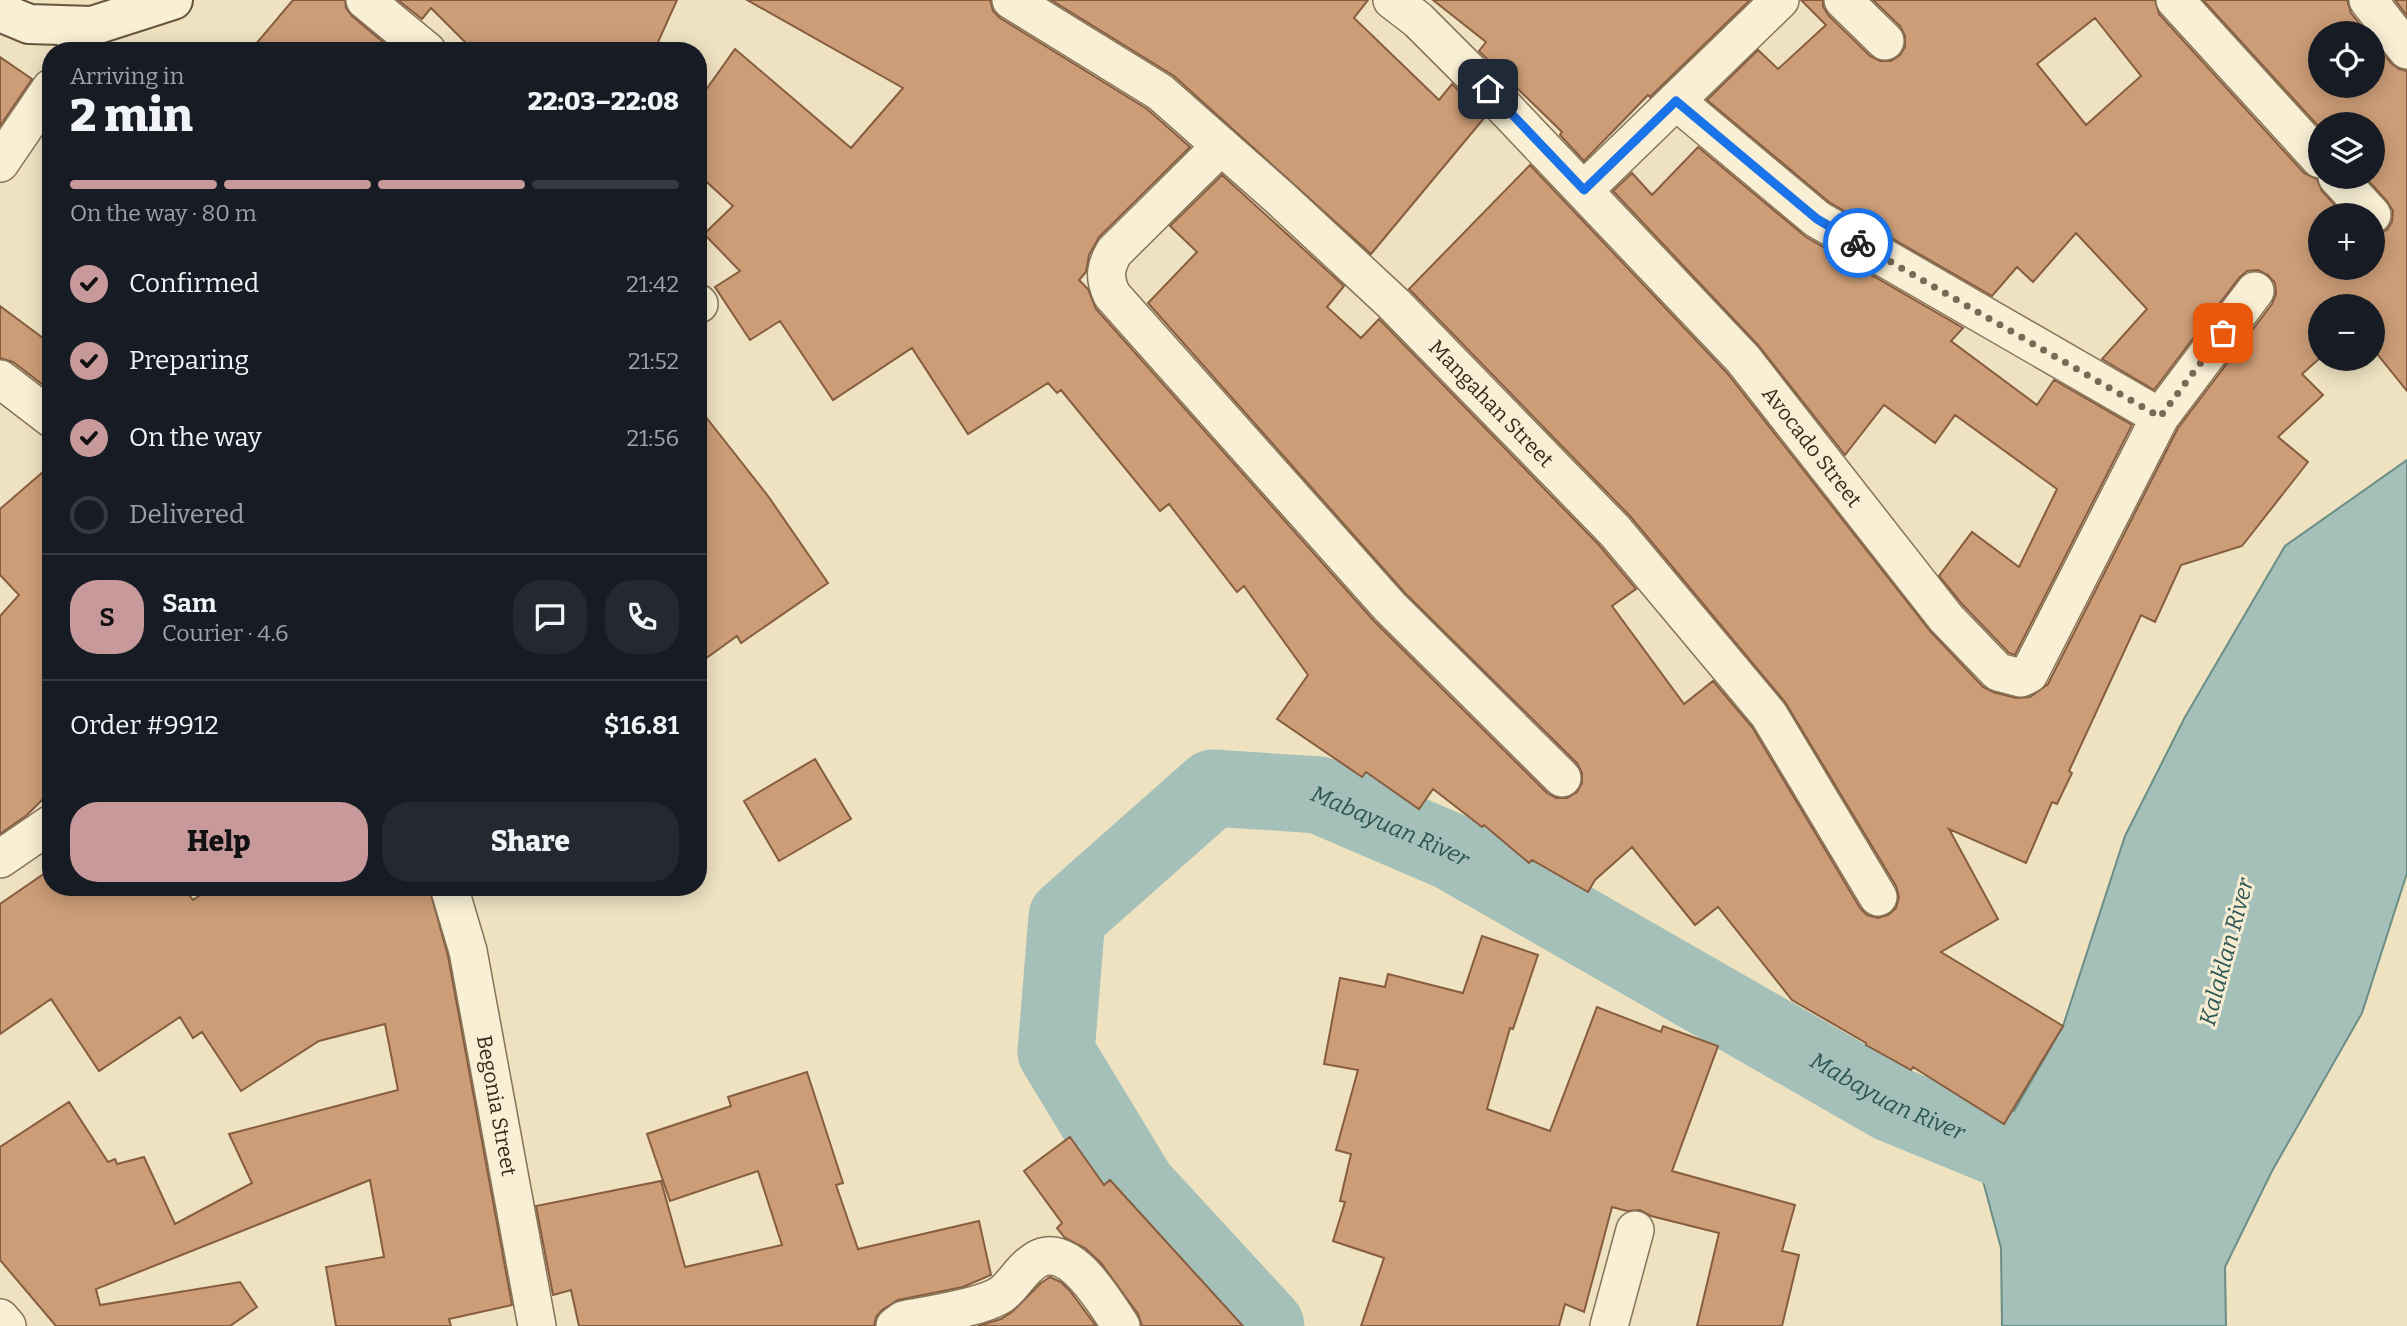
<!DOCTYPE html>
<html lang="en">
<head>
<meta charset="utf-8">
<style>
  :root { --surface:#171b24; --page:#242831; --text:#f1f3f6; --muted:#9ea1a6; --line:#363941; --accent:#c8999a }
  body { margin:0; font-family:Bitter,serif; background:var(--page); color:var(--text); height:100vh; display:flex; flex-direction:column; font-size:26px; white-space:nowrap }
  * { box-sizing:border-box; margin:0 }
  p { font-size:23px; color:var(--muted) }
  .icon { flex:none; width:38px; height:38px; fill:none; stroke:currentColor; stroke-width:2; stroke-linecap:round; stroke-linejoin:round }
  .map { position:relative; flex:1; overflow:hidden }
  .sheet { position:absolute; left:42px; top:42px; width:665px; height:854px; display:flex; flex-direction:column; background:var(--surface); border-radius:28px; box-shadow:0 4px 18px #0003 }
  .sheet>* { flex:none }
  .controls { position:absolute; left:2308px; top:21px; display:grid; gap:14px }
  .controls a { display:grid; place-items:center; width:77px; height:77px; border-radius:50%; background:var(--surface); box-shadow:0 4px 18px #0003; font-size:35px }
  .pin { position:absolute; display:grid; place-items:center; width:60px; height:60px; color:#fff; margin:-30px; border-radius:14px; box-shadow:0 4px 10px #0006 }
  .courier { position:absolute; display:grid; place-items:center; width:70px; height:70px; margin:-35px; border:5px solid #1a73e8; border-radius:50%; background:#fff; color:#222; box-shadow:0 2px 9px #0007 }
  .summary em { font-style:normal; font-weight:800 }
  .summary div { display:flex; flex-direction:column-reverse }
  .summary { display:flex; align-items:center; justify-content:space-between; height:119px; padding:0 28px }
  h1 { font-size:46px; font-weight:800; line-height:52px }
  .bar { display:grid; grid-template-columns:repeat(4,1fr); gap:10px 7px; align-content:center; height:84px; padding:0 28px }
  .bar i { height:9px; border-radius:5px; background:var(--line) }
  .bar .on { background:var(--accent) }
  .bar p { grid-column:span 4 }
  .line { display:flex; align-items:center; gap:18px; padding:0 28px; border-top:2px solid var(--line) }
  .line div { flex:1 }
  .round { display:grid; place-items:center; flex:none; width:74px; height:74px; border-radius:28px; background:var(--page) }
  ol { padding:0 28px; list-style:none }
  li { display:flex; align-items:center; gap:21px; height:77px }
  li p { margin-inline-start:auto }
  li .icon { padding:7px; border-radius:50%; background:var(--accent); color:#111; stroke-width:4 }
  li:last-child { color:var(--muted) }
  li i { width:38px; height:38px; border:4px solid var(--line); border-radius:50% }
  .primary-button { display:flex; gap:14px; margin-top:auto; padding:14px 28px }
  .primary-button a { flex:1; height:80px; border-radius:28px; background:var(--accent); color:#111; font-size:28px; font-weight:800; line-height:80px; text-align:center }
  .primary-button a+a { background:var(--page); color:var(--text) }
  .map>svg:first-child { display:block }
  .water { fill:#a4c0b8; stroke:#6b8e86; stroke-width:2 }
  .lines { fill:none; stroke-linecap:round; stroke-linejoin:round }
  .river { stroke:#a4c0b8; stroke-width:77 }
  .building { fill:#cc9d77; stroke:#865d3f; stroke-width:2; fill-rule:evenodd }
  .street-casing { stroke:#877359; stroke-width:40 }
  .secondary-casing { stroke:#69543c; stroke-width:42 }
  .street { stroke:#f8efd4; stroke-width:37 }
  .secondary { stroke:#f8efd4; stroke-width:38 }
  .done { stroke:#776a56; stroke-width:7; stroke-dasharray:0 12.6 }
  .route { stroke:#1a73e8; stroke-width:9 }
  .labels { text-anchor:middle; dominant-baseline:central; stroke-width:6; stroke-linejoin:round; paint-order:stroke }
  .street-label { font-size:21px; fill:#372a1d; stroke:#f5ecd1 }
  .water-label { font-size:23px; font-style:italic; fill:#2c5655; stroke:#f5ecd1 }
</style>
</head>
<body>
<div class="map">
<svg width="2407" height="1326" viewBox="0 0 2407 1326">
  <rect width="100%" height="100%" fill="#eee2c1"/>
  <path class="water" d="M 2407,460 L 2407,873 L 2362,1013 L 2272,1171 L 2225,1267 L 2226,1326 L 2002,1326 L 2001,1248 L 1980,1170 L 2063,1026 L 2125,836 L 2185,717 L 2285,546 Z"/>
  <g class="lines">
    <path class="river" id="s1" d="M 1266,1326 L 1138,1187 L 1056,1052 L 1067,917 L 1213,788 L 1319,795 L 1452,852 L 1892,1104 L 2092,1186"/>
  </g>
  <path class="building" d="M 293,0 L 345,0 L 346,8 L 352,16 L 394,51 L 250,51 Z
    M 398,0 L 677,0 L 654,51 L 474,51 L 431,8 L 422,19 Z
    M 747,0 L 990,0 L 993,11 L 1000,18 L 1147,109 L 1190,147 L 1099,237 L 1089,255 L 1086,272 L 1079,280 L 1088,289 L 1096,309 L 1374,621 L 1547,793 L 1556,798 L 1567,798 L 1577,792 L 1582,783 L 1582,773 L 1577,763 L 1405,593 L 1148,303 L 1197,252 L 1170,226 L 1222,175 L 1344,286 L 1327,307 L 1361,338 L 1379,319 L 1599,545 L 1636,589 L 1612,606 L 1684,704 L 1713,681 L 1752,727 L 1860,908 L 1867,915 L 1878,918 L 1888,915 L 1896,908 L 1899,897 L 1896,886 L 1785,702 L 1630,516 L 1409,289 L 1530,165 L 1727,373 L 1931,632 L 1983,687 L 1993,692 L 2016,698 L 2030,697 L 2048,684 L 2178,428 L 2272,304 L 2276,294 L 2275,283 L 2268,275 L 2258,270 L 2247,271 L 2239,278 L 2154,390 L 2102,359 L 2147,309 L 2076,233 L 2033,282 L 2017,267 L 1992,296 L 1829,202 L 1707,100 L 1758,50 L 1778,69 L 1826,25 L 1801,0 L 1823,0 L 1823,6 L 1828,15 L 1870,56 L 1880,61 L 1891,61 L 1900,55 L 1905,47 L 1905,36 L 1900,26 L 1873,0 L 2155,0 L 2159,14 L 2304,173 L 2317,179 L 2322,191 L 2344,215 L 2320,215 L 2320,268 L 2373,268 L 2373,235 L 2387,230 L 2392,222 L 2393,211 L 2387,201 L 2365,177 L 2373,177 L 2373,124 L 2320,124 L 2320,128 L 2203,0 L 2347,0 L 2351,13 L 2367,33 L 2320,33 L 2320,86 L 2373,86 L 2373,41 L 2391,63 L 2399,69 L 2407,71 L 2407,391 L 2373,349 L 2373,306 L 2320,306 L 2320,358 L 2302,374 L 2323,395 L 2278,437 L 2308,462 L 2242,546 L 2181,565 L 2155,622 L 2141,615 L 2069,771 L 2072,773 L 2057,804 L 2052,802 L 2026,863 L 1949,829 L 1998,919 L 1941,952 L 2063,1026 L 2004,1124 L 1913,1067 L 1911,1070 L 1866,1045 L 1866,1043 L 1792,1000 L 1718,907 L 1695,925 L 1632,847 L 1595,880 L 1588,892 L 1532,860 L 1529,863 L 1484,825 L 1482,827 L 1433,789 L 1419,809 L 1366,772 L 1362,777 L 1277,719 L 1308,675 L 1244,586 L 1237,592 L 1169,504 L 1160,511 L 1061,390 L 1057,393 L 1048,383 L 968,434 L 912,348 L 833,400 L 780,321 L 750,340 L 715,287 L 740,271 L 704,234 L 733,206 L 698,174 L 698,101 L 735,49 L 851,148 L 903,88 ZM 2095,18 L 2141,76 L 2086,125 L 2037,64 Z
    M 1051,0 L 1368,0 L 1354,18 L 1439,100 L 1452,84 L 1485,117 L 1371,254 L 1174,76 Z
    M 1433,0 L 1750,0 L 1650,97 L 1648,95 L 1584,161 L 1560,135 L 1562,132 L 1479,51 L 1486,42 Z
    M 2395,0 L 2407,0 L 2407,16 Z
    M 0,57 L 32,79 L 0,126 Z
    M 1698,147 L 1806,237 L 1963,328 L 1951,341 L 2037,405 L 2054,380 L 2132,425 L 2015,655 L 2009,653 L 1962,604 L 1939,576 L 1972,532 L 2019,567 L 2057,489 L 1955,415 L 1935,443 L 1884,405 L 1845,455 L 1758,345 L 1613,191 L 1632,173 L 1652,195 Z
    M 0,306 L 51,344 L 51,391 L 13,362 L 0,358 Z
    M 698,407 L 768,496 L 828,583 L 741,643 L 737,636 L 698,664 Z
    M 51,465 L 51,791 L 27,815 L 0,834 L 0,616 L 19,595 L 0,575 L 0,509 Z
    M 815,759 L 851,819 L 779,861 L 744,801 Z
    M 51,869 L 51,887 L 183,887 L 193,900 L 212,887 L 429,887 L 448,956 L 512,1305 L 449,1319 L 451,1326 L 336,1326 L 326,1267 L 384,1257 L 370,1180 L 96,1289 L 100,1305 L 240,1282 L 257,1307 L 230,1326 L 56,1326 L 0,1260 L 0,1147 L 69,1102 L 108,1162 L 115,1159 L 117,1164 L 144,1157 L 175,1224 L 252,1183 L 229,1134 L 398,1090 L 385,1024 L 319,1041 L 241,1091 L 202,1032 L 193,1038 L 180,1017 L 99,1071 L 51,999 L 0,1034 L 0,904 Z
    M 1482,936 L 1538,955 L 1513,1029 L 1510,1028 L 1487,1109 L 1550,1131 L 1597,1007 L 1661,1032 L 1663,1026 L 1718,1046 L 1672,1171 L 1795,1205 L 1782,1251 L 1799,1255 L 1782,1326 L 1697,1326 L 1719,1233 L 1651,1216 L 1640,1210 L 1627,1211 L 1612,1207 L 1584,1312 L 1565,1304 L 1559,1326 L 1361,1326 L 1384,1258 L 1333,1241 L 1345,1202 L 1340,1201 L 1351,1154 L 1336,1150 L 1358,1070 L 1324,1064 L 1340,978 L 1385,987 L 1388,974 L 1463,993 Z
    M 807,1072 L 843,1183 L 836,1185 L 858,1249 L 979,1221 L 991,1275 L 963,1287 L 898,1300 L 882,1310 L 876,1317 L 874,1326 L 579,1326 L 571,1290 L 553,1295 L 536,1206 L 661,1181 L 685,1267 L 782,1245 L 758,1171 L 670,1201 L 647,1134 L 731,1106 L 728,1097 Z
    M 1070,1137 L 1104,1185 L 1110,1180 L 1243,1326 L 1142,1326 L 1138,1314 L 1101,1263 L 1085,1248 L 1065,1238 L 1057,1228 L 1062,1223 L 1024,1171 Z
    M 1050,1277 L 1061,1282 L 1070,1291 L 1096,1326 L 978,1326 L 1001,1319 L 1012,1312 L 1041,1283 Z"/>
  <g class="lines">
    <g class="street-casing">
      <g id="street">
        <path d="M 365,0 L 427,51"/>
        <path id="s2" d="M 1011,0 L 1160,92 L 1280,198 L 1394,304 L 1615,531 L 1769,715 L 1878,897"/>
        <path id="s3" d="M 1392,0 L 1418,20 L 1487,89 L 1743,359 L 1946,618 L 1998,672 L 2021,678 L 2029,674 L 2160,417 L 2255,291"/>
        <path d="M 1843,0 L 1885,41"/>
        <path d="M 2175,0 L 2320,159"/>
        <path d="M 2368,0 L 2407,50"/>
        <path d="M 75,51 L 92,26"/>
        <path d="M 1676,101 L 1817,219 L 2160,417"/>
        <path d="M 1221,146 L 1114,252 C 1105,268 1104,278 1112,295 L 1390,607 L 1562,778"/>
        <path d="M 0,163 L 51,88"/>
        <path d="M 2337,177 L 2372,215"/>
        <path d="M 1584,190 L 1780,0"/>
        <path d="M 698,303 L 699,304"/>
        <path d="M 0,379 L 51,418"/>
        <path d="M 0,859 L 51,824"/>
        <path id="s4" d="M 449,887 L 468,951 L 537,1326"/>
        <path d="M 0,1318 L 7,1326"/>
        <path d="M 895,1326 L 903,1320 C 927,1315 982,1308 1002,1294 C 1014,1285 1022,1268 1036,1260 C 1070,1239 1105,1303 1121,1326"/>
        <path d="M 1609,1326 L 1635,1230"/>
      </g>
    </g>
    <g class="secondary-casing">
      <path id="secondary" d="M 0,12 L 29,24 L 92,26 L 173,0"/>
    </g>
    <use href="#street" class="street"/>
    <use href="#secondary" class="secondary"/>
  </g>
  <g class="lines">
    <path class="done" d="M 1858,243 L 2160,417 L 2223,333"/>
    <path class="route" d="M 1488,89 L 1584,190 L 1676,101 L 1817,219 L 1858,243"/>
  </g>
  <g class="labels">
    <g class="street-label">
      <text stroke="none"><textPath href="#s2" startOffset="630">Mangahan Street</textPath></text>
      <text stroke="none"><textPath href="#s3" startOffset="614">Avocado Street</textPath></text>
      <text stroke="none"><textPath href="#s4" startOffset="224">Begonia Street</textPath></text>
    </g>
    <g class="water-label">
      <text stroke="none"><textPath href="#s1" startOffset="861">Mabayuan River</textPath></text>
      <text transform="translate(2226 952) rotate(-75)">Kalaklan River</text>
      <text stroke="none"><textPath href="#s1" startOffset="1428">Mabayuan River</textPath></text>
    </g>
  </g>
</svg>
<div class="controls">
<a><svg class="icon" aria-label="locate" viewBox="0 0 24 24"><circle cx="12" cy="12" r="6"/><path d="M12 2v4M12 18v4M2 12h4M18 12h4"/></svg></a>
<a><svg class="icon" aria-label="layers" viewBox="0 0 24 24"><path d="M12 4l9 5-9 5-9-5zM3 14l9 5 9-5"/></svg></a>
<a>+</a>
<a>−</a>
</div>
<div class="pin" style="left:2223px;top:333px;background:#ea580c"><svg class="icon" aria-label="bag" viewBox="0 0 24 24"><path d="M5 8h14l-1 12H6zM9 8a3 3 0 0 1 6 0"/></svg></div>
<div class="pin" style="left:1488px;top:89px;background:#1f2937"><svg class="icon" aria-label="home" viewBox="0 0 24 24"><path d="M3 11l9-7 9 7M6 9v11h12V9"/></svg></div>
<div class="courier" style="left:1858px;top:243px"><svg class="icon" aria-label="bike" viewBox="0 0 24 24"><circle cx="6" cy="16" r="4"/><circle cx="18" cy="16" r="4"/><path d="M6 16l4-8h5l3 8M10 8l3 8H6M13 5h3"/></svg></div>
<section class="sheet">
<div class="summary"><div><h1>2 min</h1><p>Arriving in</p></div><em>22:03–22:08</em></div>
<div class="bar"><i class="on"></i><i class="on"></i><i class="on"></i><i></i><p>On the way · 80 m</p></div>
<ol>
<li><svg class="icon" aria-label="check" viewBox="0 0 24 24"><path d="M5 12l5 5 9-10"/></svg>Confirmed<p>21:42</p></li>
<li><svg class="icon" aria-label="check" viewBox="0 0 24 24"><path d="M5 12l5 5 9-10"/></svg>Preparing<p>21:52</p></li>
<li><svg class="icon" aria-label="check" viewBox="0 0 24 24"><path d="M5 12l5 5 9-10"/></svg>On the way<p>21:56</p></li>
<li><i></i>Delivered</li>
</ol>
<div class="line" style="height:126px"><b class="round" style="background:var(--accent);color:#111">S</b><div><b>Sam</b><p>Courier · 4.6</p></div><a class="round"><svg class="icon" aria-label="chat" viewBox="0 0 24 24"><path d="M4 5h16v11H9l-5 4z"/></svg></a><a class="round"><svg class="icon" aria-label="phone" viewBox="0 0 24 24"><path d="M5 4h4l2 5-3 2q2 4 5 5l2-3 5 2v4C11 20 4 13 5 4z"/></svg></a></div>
<div class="line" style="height:91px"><div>Order #9912</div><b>$16.81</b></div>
<div class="primary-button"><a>Help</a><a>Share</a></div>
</section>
</div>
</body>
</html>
